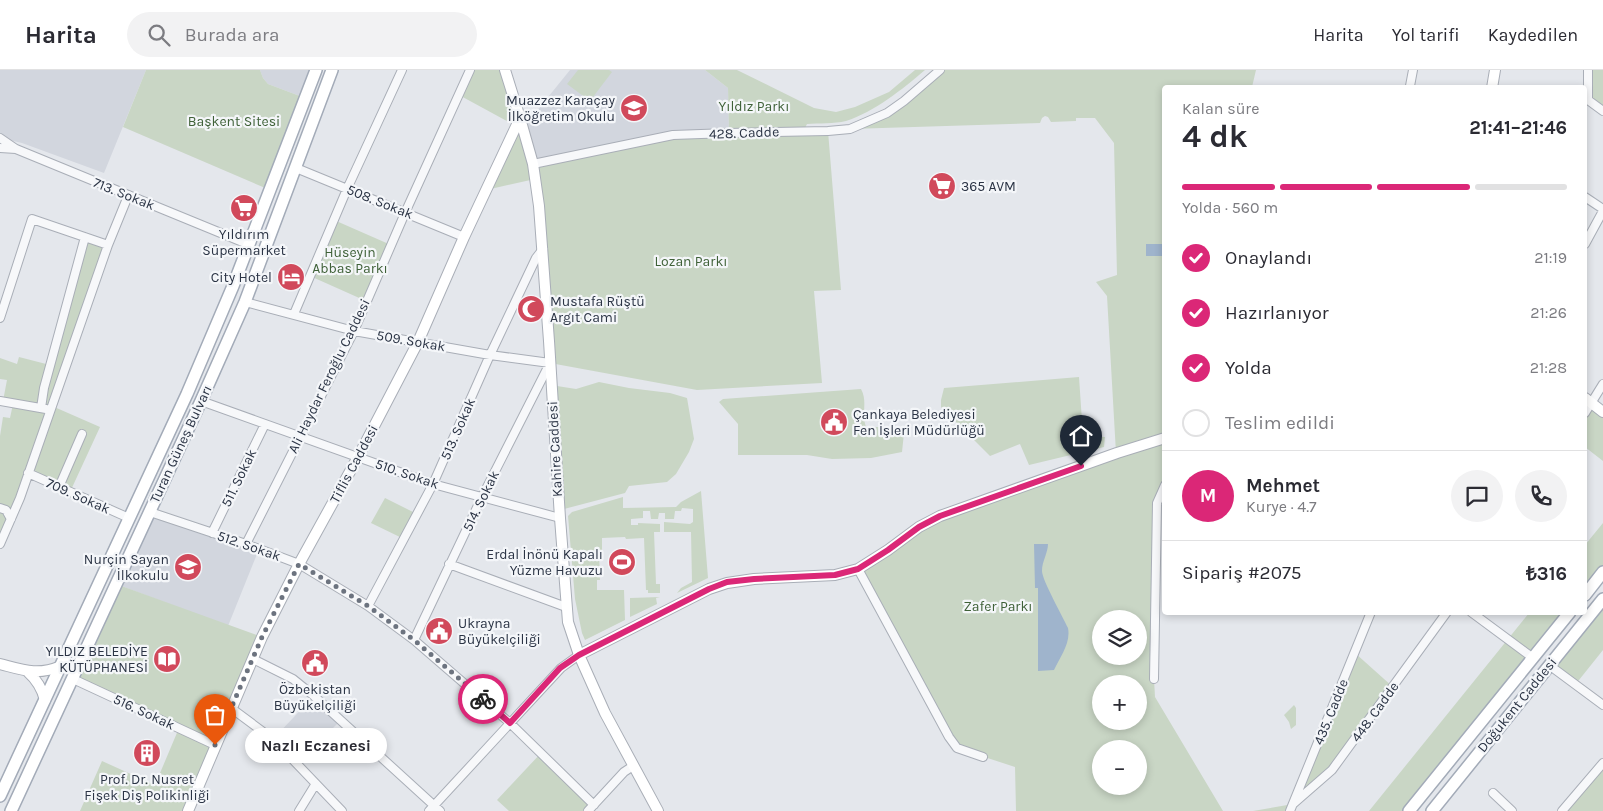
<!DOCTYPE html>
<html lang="tr">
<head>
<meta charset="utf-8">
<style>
  :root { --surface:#fff; --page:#f2f2f3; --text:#2b2b33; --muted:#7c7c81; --line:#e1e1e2; --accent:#db2777 }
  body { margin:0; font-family:Karla,sans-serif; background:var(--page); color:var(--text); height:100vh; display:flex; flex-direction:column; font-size:19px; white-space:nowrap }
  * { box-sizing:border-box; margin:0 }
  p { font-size:16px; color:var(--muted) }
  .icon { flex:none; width:28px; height:28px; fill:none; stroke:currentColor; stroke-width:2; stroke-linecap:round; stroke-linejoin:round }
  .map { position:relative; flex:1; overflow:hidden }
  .side { position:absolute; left:1162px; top:15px; width:425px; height:530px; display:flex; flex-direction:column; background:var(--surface); border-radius:5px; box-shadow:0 2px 8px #0003 }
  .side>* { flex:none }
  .fabs { position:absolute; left:1092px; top:540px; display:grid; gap:10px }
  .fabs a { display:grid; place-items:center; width:55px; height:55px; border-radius:50%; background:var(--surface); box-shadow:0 2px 8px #0003; font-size:25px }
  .pin { position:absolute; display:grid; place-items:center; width:42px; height:42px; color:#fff; margin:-51px -21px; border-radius:50% 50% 50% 0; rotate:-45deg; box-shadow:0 0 5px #0007 }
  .pin .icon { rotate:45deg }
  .courier { position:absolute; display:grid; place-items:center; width:50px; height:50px; margin:-25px; border:4px solid #db2777; border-radius:50%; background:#fff; color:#222; box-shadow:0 1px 6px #0007 }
  .bubble { position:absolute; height:35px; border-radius:18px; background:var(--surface); box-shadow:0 2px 8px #0003; font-size:16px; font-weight:700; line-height:35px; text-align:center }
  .headline em { font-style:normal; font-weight:700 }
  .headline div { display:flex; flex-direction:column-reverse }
  .headline { display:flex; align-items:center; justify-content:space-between; height:85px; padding:0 20px }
  h1 { font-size:32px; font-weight:700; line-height:38px }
  .bar { display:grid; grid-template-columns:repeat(4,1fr); gap:8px 5px; align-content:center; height:60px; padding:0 20px }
  .bar i { height:6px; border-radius:4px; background:var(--line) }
  .bar .selected { background:var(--accent) }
  .bar p { grid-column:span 4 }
  .line { display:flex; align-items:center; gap:12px; padding:0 20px; border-top:1px solid var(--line) }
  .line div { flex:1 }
  .round { display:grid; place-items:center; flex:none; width:52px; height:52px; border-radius:26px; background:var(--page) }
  ol { padding:0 20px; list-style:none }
  li { display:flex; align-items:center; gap:15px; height:55px }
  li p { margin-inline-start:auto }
  li .icon { padding:5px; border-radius:50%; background:var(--accent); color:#fff; stroke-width:4 }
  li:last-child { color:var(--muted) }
  li i { width:28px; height:28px; border:2px solid var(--line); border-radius:50% }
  header { display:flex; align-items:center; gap:30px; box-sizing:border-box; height:70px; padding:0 25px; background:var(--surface); border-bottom:1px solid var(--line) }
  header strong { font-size:24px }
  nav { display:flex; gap:28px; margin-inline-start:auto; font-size:18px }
  .search { width:350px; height:45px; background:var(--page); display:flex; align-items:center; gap:12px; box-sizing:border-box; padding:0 18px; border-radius:28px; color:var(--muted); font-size:19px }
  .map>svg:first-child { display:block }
  .built { fill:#d2d6de }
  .green { fill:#c9d6c5; fill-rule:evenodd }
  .water { fill:#9fb4cc }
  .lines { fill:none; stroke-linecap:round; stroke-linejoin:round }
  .street-casing { stroke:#a9aeb7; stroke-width:10 }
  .secondary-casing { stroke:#a9aeb7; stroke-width:12 }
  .primary-casing { stroke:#a3abb8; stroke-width:14 }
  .street { stroke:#f7f8fa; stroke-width:8 }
  .secondary { stroke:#fff; stroke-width:10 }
  .primary { stroke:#fff; stroke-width:11 }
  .done { stroke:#6c737f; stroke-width:5; stroke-dasharray:0 9 }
  .route { stroke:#db2777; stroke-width:6 }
  .labels { text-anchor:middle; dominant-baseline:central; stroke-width:4.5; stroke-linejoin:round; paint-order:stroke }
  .poi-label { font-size:14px; fill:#2b3445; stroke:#f4f6f9; text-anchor:end }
  .park-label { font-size:14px; fill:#3f6138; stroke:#f4f6f9 }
  .street-label { font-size:14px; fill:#2b3445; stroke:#f4f6f9 }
</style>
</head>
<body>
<header>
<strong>Harita</strong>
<div class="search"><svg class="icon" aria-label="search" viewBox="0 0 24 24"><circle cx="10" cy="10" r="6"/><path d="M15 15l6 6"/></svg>Burada ara</div>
<nav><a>Harita</a><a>Yol tarifi</a><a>Kaydedilen</a></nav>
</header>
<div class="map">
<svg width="1603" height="741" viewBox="0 0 1603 741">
  <rect width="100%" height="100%" fill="#e4e7ec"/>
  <path class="built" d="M 0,0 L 146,0 L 104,103 L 22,73 L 0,68 Z
    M 260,0 L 316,0 L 305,28 L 268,14 L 263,8 Z
    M 570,0 L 705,0 L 728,18 L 729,63 L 533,94 L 523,58 Z
    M 150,442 L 259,479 L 228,556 L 116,514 Z
    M 314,626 L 340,651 L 297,694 L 272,670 Z"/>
  <path class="green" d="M 146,0 L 260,0 L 263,8 L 268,14 L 305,28 L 270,120 L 123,57 Z
    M 470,0 L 505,0 L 533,94 L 673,65 L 729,63 L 728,18 L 705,0 L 737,0 L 814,38 L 836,42 L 855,37 L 889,22 L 915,0 L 925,0 C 903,19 874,42 846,51 C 834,54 819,53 807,54 L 804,60 L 828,61 L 841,220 L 814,221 L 822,313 L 697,320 L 550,293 L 535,109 L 486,120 L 516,56 L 459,25 Z
    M 578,0 L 609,0 L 612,2 L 590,31 L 567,14 Z
    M 940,0 L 1256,0 L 1252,17 L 1165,18 L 1165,415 L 1157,433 L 1154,609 L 1155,627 L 1223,741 L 1016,741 L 1015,697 L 957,678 L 858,499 L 919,457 L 1116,383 L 1107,226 L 1096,212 L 1117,205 L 1114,73 L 1095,48 L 1076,48 L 1076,51 L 1051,52 L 1048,47 L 1045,46 L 1042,48 L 1040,53 L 850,59 L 872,50 ZM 1101,549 L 1139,549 L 1139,586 L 1101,586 ZM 1101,614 L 1139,614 L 1139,651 L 1101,651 ZM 1101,679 L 1139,679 L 1139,716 L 1101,716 Z
    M 1588,0 L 1603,0 L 1603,41 L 1588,30 Z
    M 334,150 L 391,175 L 366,231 L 310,206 Z
    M 85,167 L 108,175 L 52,336 L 100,357 L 70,422 L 28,404 L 0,474 L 0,366 L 3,347 L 10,348 L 13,334 L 3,331 L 7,310 L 0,309 L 0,288 L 17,294 L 19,287 L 50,295 Z
    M 1079,307 L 1083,366 L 1105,367 L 1104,377 L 1029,395 L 1020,374 L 990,386 L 941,337 L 941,330 L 944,318 Z
    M 599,312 L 629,318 L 670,323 L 687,328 L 694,369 L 689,382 L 676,404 L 667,412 L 629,416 L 625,423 L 564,439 L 557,316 L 576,319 Z
    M 861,319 C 868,332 861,343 866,357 L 881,357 L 904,363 L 902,382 L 871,388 L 832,389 L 807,385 L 738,385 L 738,354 L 719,332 L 723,329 Z
    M 1585,328 L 1603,342 L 1603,391 L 1585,377 Z
    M 701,421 L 708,508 L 677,523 L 681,518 L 692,512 L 691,462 L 664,462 L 664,452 L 690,454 L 693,452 L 693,439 L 682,438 L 681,441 L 675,441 L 674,449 L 665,449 L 665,443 L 659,443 L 658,449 L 651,449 L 650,441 L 643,441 L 643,448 L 631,449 L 631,455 L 638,455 L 638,453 L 660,454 L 660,462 L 654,462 L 656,514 L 660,514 L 660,523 L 648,523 L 648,520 L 646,520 L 644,468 L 626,469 L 625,467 L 602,468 L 602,481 L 599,482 L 600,510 L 597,510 L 597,520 L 624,520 L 625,550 L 585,570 L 582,563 L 575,529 L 568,446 L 572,442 L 623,427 L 623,438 L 676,437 L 681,432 Z
    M 385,428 L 417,444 L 404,469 L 371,453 Z
    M 1603,453 L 1603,501 L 1585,523 L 1585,475 Z
    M 116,514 L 262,567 L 188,741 L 80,741 L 102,691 L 155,715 L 179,658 L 73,609 Z
    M 660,527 L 656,528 L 657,534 L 630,547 L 630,528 Z
    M 1603,529 L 1603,580 L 1575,615 L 1549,595 Z
    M 1529,543 L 1570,543 L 1407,741 L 1369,741 Z
    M 1355,583 L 1393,617 L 1332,700 L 1290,741 L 1253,741 L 1293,734 Z
    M 1294,635 L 1296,638 L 1296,655 L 1291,659 L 1289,652 L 1284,645 Z
    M 541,683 L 594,735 L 588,741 L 509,741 L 497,730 Z
    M 1603,693 L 1603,741 L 1562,741 Z"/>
  <path class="water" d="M 1146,174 L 1165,174 L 1165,186 L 1146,186 Z
    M 1034,474 L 1048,474 C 1048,483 1042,491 1042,501 C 1042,510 1063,547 1068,558 C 1071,573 1060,587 1054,600 L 1038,601 L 1038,518 L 1035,518 Z"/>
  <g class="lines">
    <g class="street-casing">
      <path id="street" d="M 1588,0 L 1588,30 L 1603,41
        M 1410,16 L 1413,0
        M 0,68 L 16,79 L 250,175
        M 0,78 L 16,79
        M 533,94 L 673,65 L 729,63 L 828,61 L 850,59 L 887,43 L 904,31 L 940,0
        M 296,98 L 464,167
        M 1585,127 L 1603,139
        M 1585,174 L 1603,141
        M 245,232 L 354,261 L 490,285 L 550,293 L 482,427 L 414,570
        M 294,244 L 347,119 L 402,0
        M 0,248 L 32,149 L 108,175
        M 0,331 L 46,339
        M 201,331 L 433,414 L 560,448
        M 41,338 L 44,318 L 85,167
        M 1585,343 L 1603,314
        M 28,403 L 129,448
        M 59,417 L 82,364
        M 0,438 L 6,440 L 11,449
        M 150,442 L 246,474 L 299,494 L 368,536 L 414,570 L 510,653 L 594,735
        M 212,463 L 265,354
        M 0,474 L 20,428 L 108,175 L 128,126
        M 246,474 L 354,261 L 405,143 L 470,0
        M 449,494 L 566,537
        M 858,499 L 949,667 L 957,678 L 983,687
        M 368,536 L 433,414 L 490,285 L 536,188 L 543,179
        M 1471,542 L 1533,588
        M 253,589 L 293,609 L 314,626 L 440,741
        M 1549,595 L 1603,635
        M 73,609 L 215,675
        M 1154,609 L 1157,433 L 1165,415
        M 231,638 L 274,670 L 342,741
        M 1493,723 L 1512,741
        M 1293,734 L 1332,700 L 1447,542
        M 299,741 L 315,715
        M 429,741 L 561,598 L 579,585
        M 588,741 L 624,702 L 633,696
        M 1290,741 L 1371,542
        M 1562,741 L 1603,693"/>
    </g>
    <g class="secondary-casing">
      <path id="secondary" d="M 505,0 L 520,48 L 533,94 L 539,136 L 549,271 L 560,448 L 568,552 L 579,585 L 605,643 L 658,741
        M 1492,18 L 1495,0
        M 1585,328 L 1603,342
        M 579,585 L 709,519 L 727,513 L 754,509 L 835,505 L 858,499 L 888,480 L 919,457 L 940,446 L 1117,383 L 1165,368
        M 0,594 C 23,600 37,606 61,596
        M 28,602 C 37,610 42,618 45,630
        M 188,741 L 262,567 L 299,494 L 358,387 L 418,272 L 464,167 L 520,48"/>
    </g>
    <g class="primary-casing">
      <path id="primary" d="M 1585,525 L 1603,502
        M 0,726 L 187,324 L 233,216 L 316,0
        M 11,741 L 201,331 L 245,232 L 332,0
        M 1409,741 L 1570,542
        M 1432,741 L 1603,529"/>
    </g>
    <use href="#street" class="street"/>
    <use href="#secondary" class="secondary"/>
    <use href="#primary" class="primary"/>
  </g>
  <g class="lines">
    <path class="done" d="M 215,675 L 262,567 L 299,494 L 368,536 L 414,570 L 483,629"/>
    <path class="route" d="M 483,629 L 510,653 L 560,598 L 579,585 L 709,519 L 727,512 L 754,509 L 835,505 L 858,499 L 888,480 L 919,457 L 940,446 L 1081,396"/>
  </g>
  <defs>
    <g id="school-disc" transform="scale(1.4375)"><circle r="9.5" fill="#d1495b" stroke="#f4f6f9"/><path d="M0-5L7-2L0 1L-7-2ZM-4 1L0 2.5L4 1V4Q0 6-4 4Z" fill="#fff"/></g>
    <g id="supermarket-disc" transform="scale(1.4375)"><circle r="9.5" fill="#d1495b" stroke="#f4f6f9"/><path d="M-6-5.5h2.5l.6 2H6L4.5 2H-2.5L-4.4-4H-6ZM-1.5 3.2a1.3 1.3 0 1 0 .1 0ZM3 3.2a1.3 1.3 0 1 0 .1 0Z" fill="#fff"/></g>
    <g id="hotel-disc" transform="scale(1.4375)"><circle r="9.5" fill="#d1495b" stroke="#f4f6f9"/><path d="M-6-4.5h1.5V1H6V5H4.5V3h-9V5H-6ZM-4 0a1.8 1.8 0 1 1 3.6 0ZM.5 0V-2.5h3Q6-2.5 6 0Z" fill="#fff"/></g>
    <g id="mosque-disc" transform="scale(1.4375)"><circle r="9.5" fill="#d1495b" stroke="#f4f6f9"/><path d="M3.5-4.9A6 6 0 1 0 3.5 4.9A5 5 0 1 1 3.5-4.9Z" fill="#fff"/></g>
    <g id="civic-disc" transform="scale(1.4375)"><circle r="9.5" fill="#d1495b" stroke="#f4f6f9"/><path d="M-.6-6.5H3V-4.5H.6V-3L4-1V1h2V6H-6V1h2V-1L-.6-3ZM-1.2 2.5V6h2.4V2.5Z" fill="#fff"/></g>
    <g id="stadium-disc" transform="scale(1.4375)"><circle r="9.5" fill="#d1495b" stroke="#f4f6f9"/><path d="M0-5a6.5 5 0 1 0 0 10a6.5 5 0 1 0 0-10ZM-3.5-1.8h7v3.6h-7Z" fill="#fff"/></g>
    <g id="library-disc" transform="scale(1.4375)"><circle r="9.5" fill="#d1495b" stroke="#f4f6f9"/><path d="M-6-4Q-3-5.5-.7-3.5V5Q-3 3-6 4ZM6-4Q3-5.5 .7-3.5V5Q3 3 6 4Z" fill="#fff"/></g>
    <g id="building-disc" transform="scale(1.4375)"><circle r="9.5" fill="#d1495b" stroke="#f4f6f9"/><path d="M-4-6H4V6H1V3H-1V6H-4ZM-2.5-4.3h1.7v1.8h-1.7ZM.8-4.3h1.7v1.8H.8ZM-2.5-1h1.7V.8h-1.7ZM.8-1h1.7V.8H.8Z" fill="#fff"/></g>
  </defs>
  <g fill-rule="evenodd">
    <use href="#school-disc" x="634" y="38"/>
    <use href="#supermarket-disc" x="942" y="116"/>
    <use href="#supermarket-disc" x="244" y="138"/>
    <use href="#hotel-disc" x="291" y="207"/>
    <use href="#mosque-disc" x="531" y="239"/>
    <use href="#civic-disc" x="834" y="352"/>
    <use href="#stadium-disc" x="622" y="492"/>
    <use href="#school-disc" x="188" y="497"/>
    <use href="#civic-disc" x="439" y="561"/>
    <use href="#library-disc" x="167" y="589"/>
    <use href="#civic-disc" x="315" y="593"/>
    <use href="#building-disc" x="147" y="683"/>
  </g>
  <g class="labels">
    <g class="poi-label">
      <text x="615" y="30">Muazzez Karaçay<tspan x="615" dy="16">İlköğretim Okulu</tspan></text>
      <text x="961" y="116" text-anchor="start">365 AVM</text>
      <text x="244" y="164" text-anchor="middle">Yıldırım<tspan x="244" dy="16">Süpermarket</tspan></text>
      <text x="272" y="207">City Hotel</text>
      <text x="550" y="231" text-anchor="start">Mustafa Rüştü<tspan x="550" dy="16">Argıt Cami</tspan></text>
      <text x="853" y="344" text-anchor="start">Çankaya Belediyesi<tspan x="853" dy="16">Fen İşleri Müdürlüğü</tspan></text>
      <text x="603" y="484">Erdal İnönü Kapalı<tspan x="603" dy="16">Yüzme Havuzu</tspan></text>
      <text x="169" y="489">Nurçin Sayan<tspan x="169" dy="16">İlkokulu</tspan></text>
      <text x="458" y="553" text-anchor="start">Ukrayna<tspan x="458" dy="16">Büyükelçiliği</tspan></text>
      <text x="148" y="581">YILDIZ BELEDİYE<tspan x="148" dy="16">KÜTÜPHANESİ</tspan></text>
      <text x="315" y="619" text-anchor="middle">Özbekistan<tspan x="315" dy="16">Büyükelçiliği</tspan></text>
      <text x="147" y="709" text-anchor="middle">Prof. Dr. Nusret<tspan x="147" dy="16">Fişek Diş Polikinliği</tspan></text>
    </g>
    <g class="park-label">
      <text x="754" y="36">Yıldız Parkı</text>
      <text x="234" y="51">Başkent Sitesi</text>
      <text x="350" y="182">Hüseyin<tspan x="350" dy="16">Abbas Parkı</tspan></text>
      <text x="691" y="191">Lozan Parkı</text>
      <text x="998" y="536">Zafer Parkı</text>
    </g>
    <g class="street-label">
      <text transform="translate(744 63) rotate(-2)">428. Cadde</text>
      <text transform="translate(124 124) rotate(22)">713. Sokak</text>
      <text transform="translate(380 132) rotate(22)">508. Sokak</text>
      <text transform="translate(411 271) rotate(10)">509. Sokak</text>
      <text transform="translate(329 306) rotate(-64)">Ali Haydar Feroğlu Caddesi</text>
      <text transform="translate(458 359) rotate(-66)">513. Sokak</text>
      <text transform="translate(181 374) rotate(-65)">Turan Güneş Bulvarı</text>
      <text transform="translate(555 379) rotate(-93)">Kahire Caddesi</text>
      <text transform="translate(354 394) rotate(-62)">Tiflis Caddesi</text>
      <text transform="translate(407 404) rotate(19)">510. Sokak</text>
      <text transform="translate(239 408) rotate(-64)">511. Sokak</text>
      <text transform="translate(78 426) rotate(24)">709. Sokak</text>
      <text transform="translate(481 431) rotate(-64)">514. Sokak</text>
      <text transform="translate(249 476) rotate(19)">512. Sokak</text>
      <text transform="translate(1517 635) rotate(-51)">Doğukent Caddesi</text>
      <text transform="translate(144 642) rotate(25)">516. Sokak</text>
      <text transform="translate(1331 642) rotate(-68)">435. Cadde</text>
      <text transform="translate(1375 642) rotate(-54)">448. Cadde</text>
    </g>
  </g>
</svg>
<div class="fabs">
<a><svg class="icon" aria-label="layers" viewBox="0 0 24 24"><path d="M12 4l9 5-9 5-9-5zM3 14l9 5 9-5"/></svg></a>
<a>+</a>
<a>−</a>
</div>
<div class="pin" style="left:215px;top:675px;background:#ea580c"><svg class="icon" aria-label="bag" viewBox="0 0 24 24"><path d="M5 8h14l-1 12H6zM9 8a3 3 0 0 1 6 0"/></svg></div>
<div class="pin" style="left:1081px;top:396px;background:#1f2937"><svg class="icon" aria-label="home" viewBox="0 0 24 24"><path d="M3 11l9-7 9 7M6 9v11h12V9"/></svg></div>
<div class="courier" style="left:483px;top:629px"><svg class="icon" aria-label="bike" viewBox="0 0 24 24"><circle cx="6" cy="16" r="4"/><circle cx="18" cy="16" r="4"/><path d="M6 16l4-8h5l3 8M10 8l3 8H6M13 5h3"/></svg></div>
<div class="bubble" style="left:245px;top:658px;width:142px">Nazlı Eczanesi</div>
<section class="side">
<div class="headline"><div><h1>4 dk</h1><p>Kalan süre</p></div><em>21:41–21:46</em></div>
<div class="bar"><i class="selected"></i><i class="selected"></i><i class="selected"></i><i></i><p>Yolda · 560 m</p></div>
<ol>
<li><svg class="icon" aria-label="check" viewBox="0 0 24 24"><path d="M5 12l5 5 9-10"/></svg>Onaylandı<p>21:19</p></li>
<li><svg class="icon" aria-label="check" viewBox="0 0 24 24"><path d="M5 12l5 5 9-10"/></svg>Hazırlanıyor<p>21:26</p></li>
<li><svg class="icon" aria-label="check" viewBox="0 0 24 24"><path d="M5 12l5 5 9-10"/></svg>Yolda<p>21:28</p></li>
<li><i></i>Teslim edildi</li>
</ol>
<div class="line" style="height:90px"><b class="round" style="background:var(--accent);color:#fff">M</b><div><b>Mehmet</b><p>Kurye · 4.7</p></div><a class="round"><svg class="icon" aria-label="chat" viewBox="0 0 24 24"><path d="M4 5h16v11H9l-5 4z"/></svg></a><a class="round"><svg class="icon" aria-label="phone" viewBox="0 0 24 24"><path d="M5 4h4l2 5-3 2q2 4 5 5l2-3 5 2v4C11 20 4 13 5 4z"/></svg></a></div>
<div class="line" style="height:65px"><div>Sipariş #2075</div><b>₺316</b></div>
</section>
</div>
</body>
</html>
